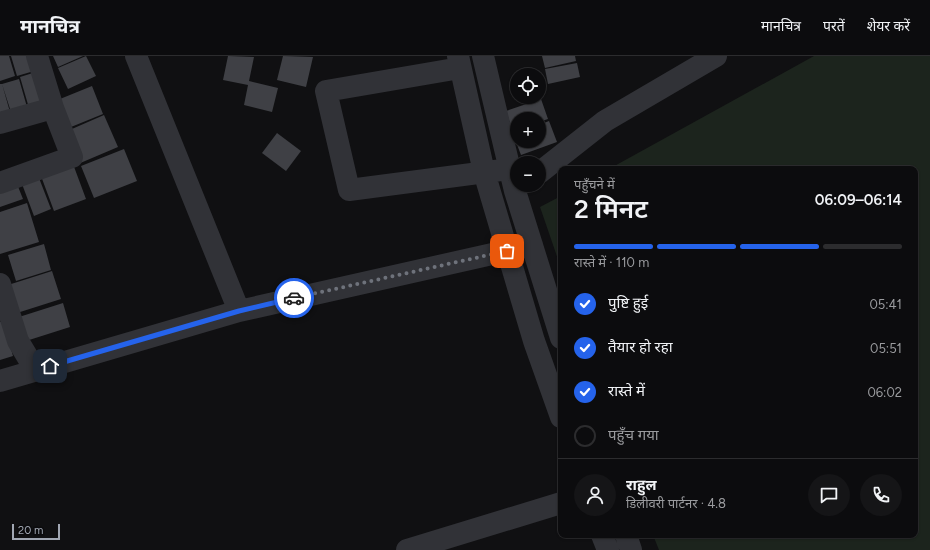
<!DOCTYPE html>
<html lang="hi">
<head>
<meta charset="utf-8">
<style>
  :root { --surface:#0c0c0e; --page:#151517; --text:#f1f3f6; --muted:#9a9b9e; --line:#2c2c2e; --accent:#2563eb }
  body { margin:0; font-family:Figtree,"Noto Sans Devanagari",sans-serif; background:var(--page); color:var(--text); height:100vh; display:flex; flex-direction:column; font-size:15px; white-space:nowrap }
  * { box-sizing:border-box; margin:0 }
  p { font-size:13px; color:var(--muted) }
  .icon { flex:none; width:22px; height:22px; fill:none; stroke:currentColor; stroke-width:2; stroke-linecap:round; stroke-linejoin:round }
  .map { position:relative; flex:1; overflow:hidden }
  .details { position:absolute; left:558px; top:110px; width:360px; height:372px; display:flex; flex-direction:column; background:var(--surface); border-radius:8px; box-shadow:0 1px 3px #0004,0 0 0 1px var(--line) }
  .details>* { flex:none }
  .tools { position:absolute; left:510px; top:12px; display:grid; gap:8px }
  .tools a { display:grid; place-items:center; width:36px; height:36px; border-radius:50%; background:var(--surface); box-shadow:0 1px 3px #0004,0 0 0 1px var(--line); font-size:20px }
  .scale { position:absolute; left:12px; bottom:10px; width:48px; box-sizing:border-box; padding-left:4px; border:2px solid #a1a7b3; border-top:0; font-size:11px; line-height:14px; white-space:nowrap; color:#a1a7b3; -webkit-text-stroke:3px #0b0b0d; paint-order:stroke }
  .pin { position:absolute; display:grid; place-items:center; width:34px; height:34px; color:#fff; margin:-17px; border-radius:8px; box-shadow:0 2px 6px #0006 }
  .courier { position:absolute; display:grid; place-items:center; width:40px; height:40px; margin:-20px; border:3px solid #2563eb; border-radius:50%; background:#fff; color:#222; box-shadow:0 1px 5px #0007 }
  .headline em { font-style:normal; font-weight:600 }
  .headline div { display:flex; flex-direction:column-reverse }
  .headline { display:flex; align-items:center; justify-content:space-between; height:68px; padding:0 16px }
  h1 { font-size:26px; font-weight:600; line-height:30px }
  .bar { display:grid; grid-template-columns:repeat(4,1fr); gap:6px 4px; align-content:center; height:48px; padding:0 16px }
  .bar i { height:5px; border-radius:3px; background:var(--line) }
  .bar .active { background:var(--accent) }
  .bar p { grid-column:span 4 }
  .line { display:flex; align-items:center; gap:10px; padding:0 16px; border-top:1px solid var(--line) }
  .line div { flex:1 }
  .round { display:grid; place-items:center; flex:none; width:42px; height:42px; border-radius:21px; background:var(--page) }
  ol { padding:0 16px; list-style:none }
  li { display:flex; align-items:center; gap:12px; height:44px }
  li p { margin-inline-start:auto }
  li .icon { padding:4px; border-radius:50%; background:var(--accent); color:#fff; stroke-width:4 }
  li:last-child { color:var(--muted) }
  li i { width:22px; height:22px; border:2px solid var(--line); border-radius:50% }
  header { display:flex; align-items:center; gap:24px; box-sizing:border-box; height:56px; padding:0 20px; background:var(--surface); border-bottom:1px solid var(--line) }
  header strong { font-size:19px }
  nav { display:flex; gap:22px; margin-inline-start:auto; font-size:14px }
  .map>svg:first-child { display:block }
  .green { fill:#1c241d }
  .building { fill:#3f4045 }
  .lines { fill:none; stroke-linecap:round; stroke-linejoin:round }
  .minor { stroke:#313237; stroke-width:22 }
  .done { stroke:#6e727b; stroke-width:4; stroke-dasharray:0 7.2 }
  .route { stroke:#2563eb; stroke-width:5 }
</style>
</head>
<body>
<header>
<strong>मानचित्र</strong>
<nav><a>मानचित्र</a><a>परतें</a><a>शेयर करें</a></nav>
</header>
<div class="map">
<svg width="930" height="494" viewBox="0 0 930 494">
  <rect width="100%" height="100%" fill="#101012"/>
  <path class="green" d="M 814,0 L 930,0 L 930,494 L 659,494 L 653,479 L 915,479 L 915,113 L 609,113 Z
    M 561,140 L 561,212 L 540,151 Z"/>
  <path class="building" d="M 0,0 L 9,0 L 15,20 L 0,25 Z
    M 11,0 L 30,0 L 34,15 L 17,20 Z
    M 53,0 L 83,0 L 58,11 Z
    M 86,0 L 96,20 L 68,33 L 58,12 Z
    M 228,0 L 254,1 L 249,25 L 278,32 L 272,56 L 244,49 L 248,29 L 223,24 Z
    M 283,0 L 313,1 L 306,31 L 277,24 Z
    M 542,0 L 575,0 L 576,5 L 545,12 Z
    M 577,7 L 580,21 L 548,28 L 545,13 Z
    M 36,16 L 46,47 L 29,52 L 20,21 Z
    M 19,23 L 27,51 L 11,56 L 2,28 Z
    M 0,28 L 2,28 L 10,56 L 0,59 Z
    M 92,30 L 103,58 L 71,71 L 60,43 Z
    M 541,43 L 548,63 L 539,66 L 539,63 L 517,63 L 517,74 L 513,76 L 506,55 Z
    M 104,59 L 118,91 L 78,108 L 65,76 Z
    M 549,65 L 557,86 L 521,99 L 513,78 L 517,76 L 517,85 L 539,85 L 539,69 Z
    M 277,77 L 301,95 L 286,115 L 262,97 Z
    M 124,93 L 137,125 L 94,142 L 81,110 Z
    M 73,108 L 86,143 L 54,155 L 41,120 Z
    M 39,122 L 51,153 L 34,160 L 22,128 Z
    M 17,128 L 23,143 L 0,151 L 0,134 Z
    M 27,147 L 39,186 L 0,198 L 0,156 Z
    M 44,188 L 51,214 L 16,225 L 8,199 Z
    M 52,215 L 61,243 L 17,257 L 8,229 Z
    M 63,247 L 70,271 L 26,285 L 19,261 Z
    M 3,265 L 13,300 L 0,304 L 0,266 Z"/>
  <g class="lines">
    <path class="minor" d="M 136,0 L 239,255
      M 458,0 L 484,116 L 534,285 L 561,361
      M 483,0 L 515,135 L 561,282
      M 460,12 L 326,35 L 349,134 L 510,113
      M 0,67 L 53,52
      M 539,117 L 605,65 L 716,0
      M 0,127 L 72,101 L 53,52 L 37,0
      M 0,228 L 18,285 L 36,315
      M 0,325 L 239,255 L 532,189
      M 602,479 L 608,494
      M 626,479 L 631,494
      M 407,494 L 561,447"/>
  </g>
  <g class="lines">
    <path class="done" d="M 294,242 L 507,195"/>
    <path class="route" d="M 50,310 L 239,255 L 294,242"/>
  </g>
</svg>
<div class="tools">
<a><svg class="icon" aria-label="locate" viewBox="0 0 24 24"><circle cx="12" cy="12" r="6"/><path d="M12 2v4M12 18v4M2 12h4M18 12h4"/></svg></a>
<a>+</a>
<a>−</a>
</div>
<div class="scale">20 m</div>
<div class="pin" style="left:507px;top:195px;background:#ea580c"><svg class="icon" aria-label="bag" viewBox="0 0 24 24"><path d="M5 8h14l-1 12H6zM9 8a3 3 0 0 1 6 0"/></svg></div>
<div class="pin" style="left:50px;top:310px;background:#1f2937"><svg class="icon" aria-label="home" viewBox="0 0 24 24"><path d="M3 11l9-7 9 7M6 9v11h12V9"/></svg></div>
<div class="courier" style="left:294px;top:242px"><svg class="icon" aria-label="car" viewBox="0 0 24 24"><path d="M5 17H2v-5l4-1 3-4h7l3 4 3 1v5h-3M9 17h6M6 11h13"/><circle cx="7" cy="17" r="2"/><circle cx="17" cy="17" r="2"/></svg></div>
<section class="details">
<div class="headline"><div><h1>2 मिनट</h1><p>पहुँचने में</p></div><em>06:09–06:14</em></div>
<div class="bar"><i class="active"></i><i class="active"></i><i class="active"></i><i></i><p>रास्ते में · 110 m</p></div>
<ol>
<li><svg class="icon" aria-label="check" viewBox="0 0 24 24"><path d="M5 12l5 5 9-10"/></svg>पुष्टि हुई<p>05:41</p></li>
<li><svg class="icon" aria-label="check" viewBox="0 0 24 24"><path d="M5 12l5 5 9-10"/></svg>तैयार हो रहा<p>05:51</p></li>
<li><svg class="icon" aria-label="check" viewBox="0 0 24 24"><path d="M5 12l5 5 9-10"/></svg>रास्ते में<p>06:02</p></li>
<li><i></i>पहुँच गया</li>
</ol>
<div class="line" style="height:72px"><a class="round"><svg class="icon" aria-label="person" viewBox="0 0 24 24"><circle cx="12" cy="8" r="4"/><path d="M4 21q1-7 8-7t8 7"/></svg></a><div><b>राहुल</b><p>डिलीवरी पार्टनर · 4.8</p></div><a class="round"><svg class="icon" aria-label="chat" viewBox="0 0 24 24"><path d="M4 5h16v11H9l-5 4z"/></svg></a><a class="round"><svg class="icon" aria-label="phone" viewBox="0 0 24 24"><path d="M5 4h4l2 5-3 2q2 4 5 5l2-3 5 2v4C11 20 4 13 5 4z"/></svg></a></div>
</section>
</div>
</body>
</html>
